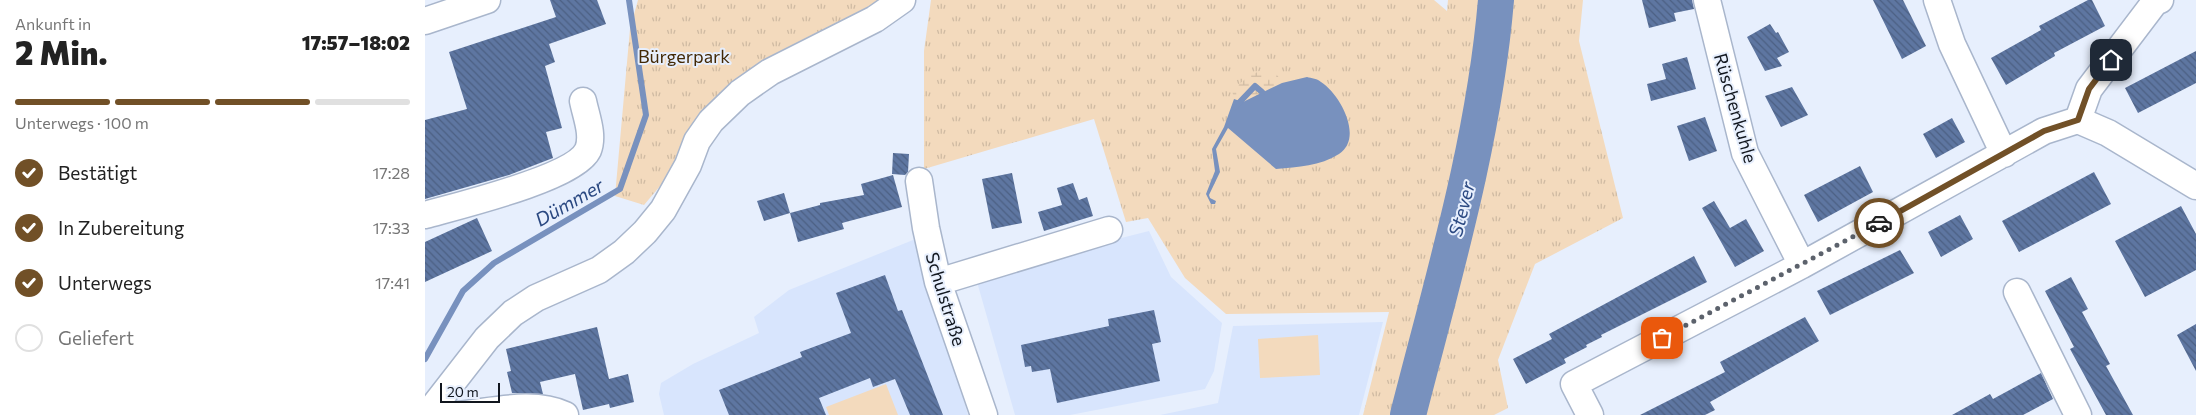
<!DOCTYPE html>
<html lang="de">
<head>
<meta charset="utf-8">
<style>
  :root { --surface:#fff; --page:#f2f2f2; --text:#222; --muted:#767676; --line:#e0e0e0; --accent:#715027 }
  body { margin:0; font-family:Commissioner,sans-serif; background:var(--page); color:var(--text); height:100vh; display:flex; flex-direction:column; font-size:19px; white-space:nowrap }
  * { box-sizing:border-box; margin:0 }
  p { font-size:16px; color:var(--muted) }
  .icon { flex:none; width:28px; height:28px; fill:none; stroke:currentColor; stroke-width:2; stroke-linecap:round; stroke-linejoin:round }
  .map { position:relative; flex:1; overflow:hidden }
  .side { display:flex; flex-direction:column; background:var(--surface); width:425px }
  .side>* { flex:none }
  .scale { position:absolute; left:15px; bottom:12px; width:60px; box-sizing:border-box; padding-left:5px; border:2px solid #11161e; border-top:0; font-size:14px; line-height:18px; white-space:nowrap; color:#11161e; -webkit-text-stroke:4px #e7effd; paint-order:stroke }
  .pin { position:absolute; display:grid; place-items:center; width:42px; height:42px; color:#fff; margin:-21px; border-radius:10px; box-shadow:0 2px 8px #0006 }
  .courier { position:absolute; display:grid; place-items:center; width:50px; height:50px; margin:-25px; border:4px solid #715027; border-radius:50%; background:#fff; color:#222; box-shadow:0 1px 6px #0007 }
  .head em { font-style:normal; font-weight:800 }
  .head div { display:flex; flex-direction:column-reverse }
  .head { display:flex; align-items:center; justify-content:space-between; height:85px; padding:0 15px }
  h1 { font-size:32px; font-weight:800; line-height:38px }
  .bar { display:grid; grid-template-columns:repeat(4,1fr); gap:8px 5px; align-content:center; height:60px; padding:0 15px }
  .bar i { height:6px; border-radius:4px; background:var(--line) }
  .bar .current { background:var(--accent) }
  .bar p { grid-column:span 4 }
  ol { padding:0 15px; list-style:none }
  li { display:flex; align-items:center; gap:15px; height:55px }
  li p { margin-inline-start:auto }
  li .icon { padding:5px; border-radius:50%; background:var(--accent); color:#fff; stroke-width:4 }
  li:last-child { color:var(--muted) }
  li i { width:28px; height:28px; border:2px solid var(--line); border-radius:50% }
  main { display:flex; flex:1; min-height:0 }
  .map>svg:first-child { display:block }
  .built { fill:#d8e5fd }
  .grass { fill:url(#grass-tufts) }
  .wetland { fill:url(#wetland-marsh) }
  .garden { fill:#f3dabd }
  .water { fill:#7891be }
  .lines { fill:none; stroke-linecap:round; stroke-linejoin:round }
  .stream { stroke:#7891be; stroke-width:6 }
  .river { stroke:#7891be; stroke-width:36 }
  .building { fill:url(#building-back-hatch) }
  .minor-casing { stroke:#a9b6cc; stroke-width:29 }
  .minor { stroke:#fff; stroke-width:26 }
  .done { stroke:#5c626c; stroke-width:5; stroke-dasharray:0 9 }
  .route { stroke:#715027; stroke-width:6 }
  .labels { text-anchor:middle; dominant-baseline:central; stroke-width:4; stroke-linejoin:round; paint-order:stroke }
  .park-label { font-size:18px; fill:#422804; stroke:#e7effd }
  .street-label { font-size:18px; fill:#11161e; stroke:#e7effd }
  .water-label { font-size:19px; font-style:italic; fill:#2a4881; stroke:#e7effd }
</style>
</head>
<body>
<main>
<section class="side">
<div class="head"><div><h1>2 Min.</h1><p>Ankunft in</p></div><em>17:57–18:02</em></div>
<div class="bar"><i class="current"></i><i class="current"></i><i class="current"></i><i></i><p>Unterwegs · 100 m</p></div>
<ol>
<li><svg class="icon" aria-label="check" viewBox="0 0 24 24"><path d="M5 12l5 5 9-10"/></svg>Bestätigt<p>17:28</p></li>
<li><svg class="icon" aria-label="check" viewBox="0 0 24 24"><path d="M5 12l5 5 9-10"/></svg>In Zubereitung<p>17:33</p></li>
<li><svg class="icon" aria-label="check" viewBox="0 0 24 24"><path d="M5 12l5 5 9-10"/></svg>Unterwegs<p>17:41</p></li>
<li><i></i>Geliefert</li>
</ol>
</section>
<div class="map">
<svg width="1771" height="415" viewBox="0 0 1771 415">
  <defs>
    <pattern id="grass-tufts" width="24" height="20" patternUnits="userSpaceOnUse" patternTransform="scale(1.25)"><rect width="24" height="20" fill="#f3dabd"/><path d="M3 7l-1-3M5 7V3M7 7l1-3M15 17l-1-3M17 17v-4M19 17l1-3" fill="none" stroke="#cfbaa2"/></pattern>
    <pattern id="wetland-marsh" width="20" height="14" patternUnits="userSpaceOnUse" patternTransform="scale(1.25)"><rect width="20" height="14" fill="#f3dabd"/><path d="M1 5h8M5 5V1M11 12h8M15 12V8" fill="none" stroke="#cfbaa2"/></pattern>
    <pattern id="building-back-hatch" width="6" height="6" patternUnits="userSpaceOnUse" patternTransform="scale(1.25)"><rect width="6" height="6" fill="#5e76a1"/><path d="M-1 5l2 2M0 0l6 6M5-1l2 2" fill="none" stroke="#4c6083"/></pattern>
  </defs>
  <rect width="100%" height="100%" fill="#e7effd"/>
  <path class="built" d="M 724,231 L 746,277 L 797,323 L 789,371 L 780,389 L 645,415 L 590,415 L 550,275 Z
    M 493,238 L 543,415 L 239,415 L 234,394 L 236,383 L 268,364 L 334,333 L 329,317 L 364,290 Z
    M 958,322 L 934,415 L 735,415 L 793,403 L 808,326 Z"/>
  <path class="grass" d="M 213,0 L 462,0 L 340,62 L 219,205 L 190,196 L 205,29 Z
    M 506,0 L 1009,0 L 1022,11 L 1023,0 L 1158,0 L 1154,41 L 1198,218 L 1110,264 L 1073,360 L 1083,408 L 1069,415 L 938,415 L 964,312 L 801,314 L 760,278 L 723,218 L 701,222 L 669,119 L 499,169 L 499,51 Z"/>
  <path class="wetland" d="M 837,70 L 851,73 L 857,83 L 818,102 L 809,99 L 807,90 L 824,76 Z"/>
  <path class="garden" d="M 893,335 L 895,375 L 835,378 L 833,339 Z
    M 461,384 L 473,415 L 404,415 L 401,407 Z"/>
  <path class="water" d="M 882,77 C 886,78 893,79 896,82 C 915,94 939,138 914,154 C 895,166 873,167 851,169 L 803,128 L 791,149 L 795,172 L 784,195 L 785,198 L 791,201 L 790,204 L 786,204 L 781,194 L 790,171 L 787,149 L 799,127 L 809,99 L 818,102 L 857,83 Z"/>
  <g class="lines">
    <path class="stream" d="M 810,107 L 830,86 L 837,92
      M 0,359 L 38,291 L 69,263 L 195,189 L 221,115 L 204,0"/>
    <path class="river" d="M 983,415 C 1018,278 1059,142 1071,0"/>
  </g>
  <path class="building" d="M 125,0 L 172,0 L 181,24 L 124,44 L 130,62 L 120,66 L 137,128 L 121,132 L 128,158 L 84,175 L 0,199 L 0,120 L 42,109 L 24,52 L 131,17 Z
    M 1217,0 L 1267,0 L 1269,9 L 1249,13 L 1251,21 L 1224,28 Z
    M 1448,0 L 1478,0 L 1501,46 L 1477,59 Z
    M 1663,0 L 1667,0 L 1680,26 L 1629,53 L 1630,56 L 1581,85 L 1566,58 L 1616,30 L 1614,26 Z
    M 1345,24 L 1351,33 L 1353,32 L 1364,52 L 1352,58 L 1357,66 L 1340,71 L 1322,37 Z
    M 1771,51 L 1771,83 L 1713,113 L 1700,88 Z
    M 1262,57 L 1271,89 L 1226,101 L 1222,84 L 1241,79 L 1237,64 Z
    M 1367,87 L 1383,115 L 1356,127 L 1340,96 Z
    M 1280,117 L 1292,151 L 1264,161 L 1252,126 Z
    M 1527,118 L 1540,142 L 1511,158 L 1498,134 Z
    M 468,153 L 484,154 L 483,172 L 480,175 L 467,174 Z
    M 1435,166 L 1448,192 L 1393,222 L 1379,195 Z
    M 1669,172 L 1686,204 L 1594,252 L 1577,221 Z
    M 587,173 L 597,223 L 567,229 L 557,179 Z
    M 468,175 L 477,207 L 417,223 L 419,229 L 373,242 L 365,213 L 395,205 L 395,203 L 439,195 L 436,184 Z
    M 648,183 L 654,200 L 662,197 L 668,216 L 619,231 L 613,212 L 637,205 L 632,188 Z
    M 359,193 L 365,213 L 339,221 L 332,201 Z
    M 1289,201 L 1305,228 L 1321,219 L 1339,251 L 1310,267 L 1277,208 Z
    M 1756,206 L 1771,234 L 1771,270 L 1720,297 L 1690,241 Z
    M 1535,215 L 1548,239 L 1516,257 L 1503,232 Z
    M 52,218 L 67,251 L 0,282 L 0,242 Z
    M 1475,250 L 1489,273 L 1405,315 L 1392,291 Z
    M 1269,256 L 1282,282 L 1176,335 L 1177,337 L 1161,345 L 1162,347 L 1139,359 L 1141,363 L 1101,384 L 1088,359 L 1127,339 L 1124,334 Z
    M 460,275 L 473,311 L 477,310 L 518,415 L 485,415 L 470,379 L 448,387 L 445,378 L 394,398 L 401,415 L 304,415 L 294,390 L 377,357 L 375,352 L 426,333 L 411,293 Z
    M 1646,277 L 1663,309 L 1657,312 L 1685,364 L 1681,366 L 1708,415 L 1681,415 L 1645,349 L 1649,347 L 1620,291 Z
    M 729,310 L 736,342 L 727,344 L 735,381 L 632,403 L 625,369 L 607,372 L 606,366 L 600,367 L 596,345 L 684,326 L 683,319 Z
    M 1380,317 L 1394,341 L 1285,402 L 1290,410 L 1280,415 L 1215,415 L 1300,372 L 1295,362 Z
    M 1771,324 L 1771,371 L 1752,335 Z
    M 172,327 L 184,379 L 203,374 L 209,402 L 185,408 L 184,404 L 158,410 L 150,374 L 115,382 L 118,394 L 87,393 L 82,372 L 86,371 L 81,349 Z
    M 1616,373 L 1628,399 L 1598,415 L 1527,415 L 1565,394 L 1568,399 Z"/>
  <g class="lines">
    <g class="minor-casing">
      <path id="minor" d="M 1282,0 L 1320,153 L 1377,265
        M 1512,0 L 1527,44 L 1579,154
        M 0,21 L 62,0
        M 1653,120 L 1664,89 L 1730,2 L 1735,0
        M 494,181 L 501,228 L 513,282 L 559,415
        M 0,215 C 32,206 150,178 163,150 C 169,135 161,116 158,101
        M 513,282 L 684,230
        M 1592,292 L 1653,415
        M 2,415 L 62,338 L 88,313 L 111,298 L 174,270 L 199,252 L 220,232 L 238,210 L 263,165 L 272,141 L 286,121 L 315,93 L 345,72 L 450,19 L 477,0
        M 31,415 C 66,412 108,400 140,415
        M 1165,415 L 1149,384 L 1377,265 L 1619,131 L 1653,120 L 1683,133 L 1771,186"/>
    </g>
    <use href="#minor" class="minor"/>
  </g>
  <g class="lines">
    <path class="done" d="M 1237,338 L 1454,223"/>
    <path class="route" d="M 1454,223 L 1619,131 L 1653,120 L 1664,89 L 1686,60"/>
  </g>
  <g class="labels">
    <g class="park-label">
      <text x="259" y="56">Bürgerpark</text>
    </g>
    <g class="street-label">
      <text transform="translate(1311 108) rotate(74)">Rüschenkuhle</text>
      <text transform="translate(521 299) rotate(73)">Schulstraße</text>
    </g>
    <g class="water-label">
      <text transform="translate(144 202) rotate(-30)">Dümmer</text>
      <text transform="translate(1036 209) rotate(-76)">Stever</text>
    </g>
  </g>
</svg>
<div class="scale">20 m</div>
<div class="pin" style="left:1237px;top:338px;background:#ea580c"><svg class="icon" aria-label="bag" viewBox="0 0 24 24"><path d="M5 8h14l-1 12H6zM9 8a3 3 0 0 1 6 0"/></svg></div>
<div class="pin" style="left:1686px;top:60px;background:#1f2937"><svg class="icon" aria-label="home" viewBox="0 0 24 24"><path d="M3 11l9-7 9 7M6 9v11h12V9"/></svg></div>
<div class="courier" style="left:1454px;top:223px"><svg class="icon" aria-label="car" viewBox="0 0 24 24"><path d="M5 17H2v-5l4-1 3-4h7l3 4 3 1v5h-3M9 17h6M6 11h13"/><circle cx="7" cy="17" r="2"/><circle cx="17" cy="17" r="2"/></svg></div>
</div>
</main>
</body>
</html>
